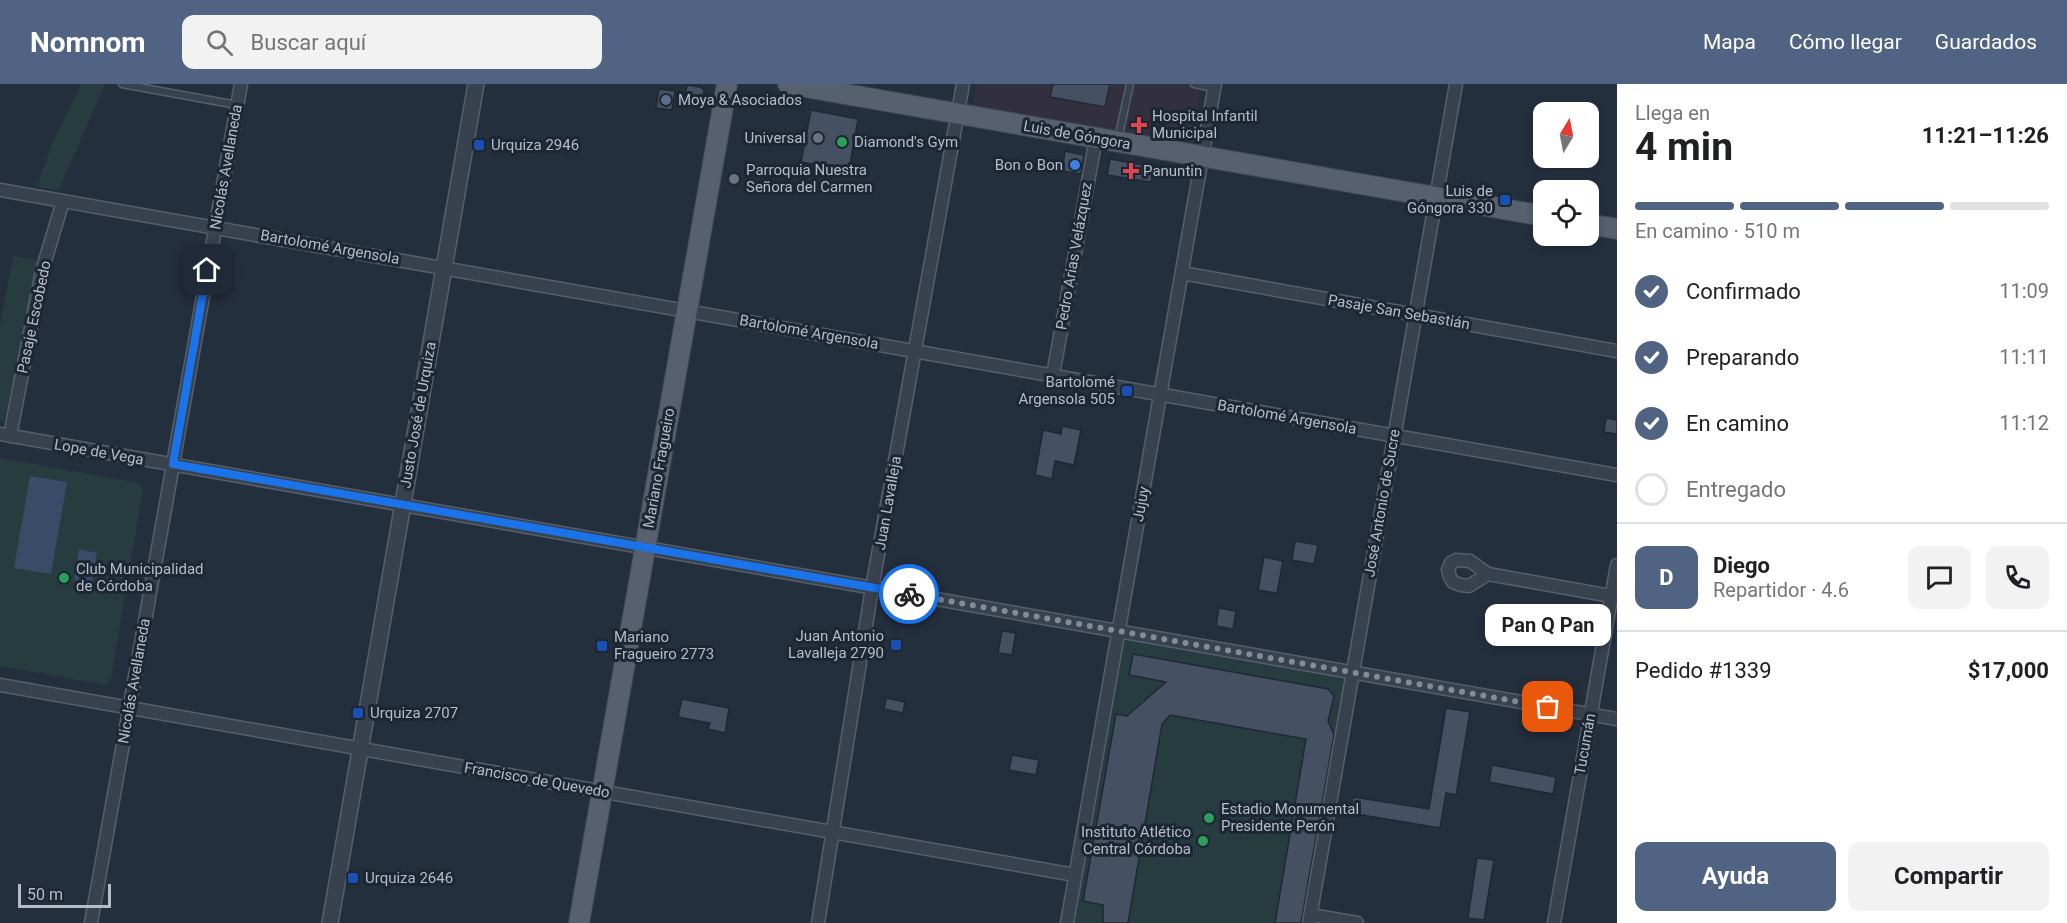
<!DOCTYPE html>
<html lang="es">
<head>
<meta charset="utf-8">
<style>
  :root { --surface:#fff; --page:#f2f2f2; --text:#202124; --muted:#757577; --line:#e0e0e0; --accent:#506383 }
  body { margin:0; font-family:Roboto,sans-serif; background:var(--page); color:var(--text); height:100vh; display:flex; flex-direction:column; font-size:22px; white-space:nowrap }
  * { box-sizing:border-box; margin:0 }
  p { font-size:20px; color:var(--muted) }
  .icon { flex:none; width:33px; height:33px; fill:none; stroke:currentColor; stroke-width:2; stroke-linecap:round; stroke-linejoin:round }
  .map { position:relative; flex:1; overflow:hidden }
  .sheet { display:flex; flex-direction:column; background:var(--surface); width:450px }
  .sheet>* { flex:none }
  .needle { width:39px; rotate:10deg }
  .fabs { position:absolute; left:1533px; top:18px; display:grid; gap:12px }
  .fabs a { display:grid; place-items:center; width:66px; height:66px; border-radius:12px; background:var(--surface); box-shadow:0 3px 9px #0003; font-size:30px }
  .scale { position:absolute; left:18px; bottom:15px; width:93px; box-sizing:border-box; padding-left:6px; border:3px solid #b4bcc9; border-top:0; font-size:16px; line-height:21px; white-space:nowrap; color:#b4bcc9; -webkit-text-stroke:4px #1d2633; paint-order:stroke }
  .pin { position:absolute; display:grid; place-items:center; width:51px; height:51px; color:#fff; margin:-26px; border-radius:12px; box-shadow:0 3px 9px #0006 }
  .courier { position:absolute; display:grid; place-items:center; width:60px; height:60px; margin:-30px; border:4px solid #1a73e8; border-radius:50%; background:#fff; color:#222; box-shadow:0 2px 8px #0007 }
  .bubble { position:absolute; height:42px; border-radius:12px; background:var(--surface); box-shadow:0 3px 9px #0003; font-size:20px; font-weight:700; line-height:42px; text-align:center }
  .headline em { font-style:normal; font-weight:700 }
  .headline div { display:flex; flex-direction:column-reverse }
  .headline { display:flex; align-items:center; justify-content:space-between; height:102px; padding:0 18px }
  h1 { font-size:39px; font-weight:700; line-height:45px }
  .bar { display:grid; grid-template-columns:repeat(4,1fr); gap:9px 6px; align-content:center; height:72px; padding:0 18px }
  .bar i { height:8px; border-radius:4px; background:var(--line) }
  .bar .active { background:var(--accent) }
  .bar p { grid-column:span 4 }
  .line { display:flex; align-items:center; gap:15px; padding:0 18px; border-top:2px solid var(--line) }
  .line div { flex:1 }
  .round { display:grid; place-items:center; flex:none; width:63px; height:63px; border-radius:12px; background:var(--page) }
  ol { padding:0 18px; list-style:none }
  li { display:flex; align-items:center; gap:18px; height:66px }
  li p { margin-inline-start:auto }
  li .icon { padding:6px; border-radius:50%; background:var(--accent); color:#fff; stroke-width:4 }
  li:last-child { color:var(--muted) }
  li i { width:33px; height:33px; border:3px solid var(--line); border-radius:50% }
  .cta { display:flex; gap:12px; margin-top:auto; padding:12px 18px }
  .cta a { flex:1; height:69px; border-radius:12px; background:var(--accent); color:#fff; font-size:24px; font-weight:700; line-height:69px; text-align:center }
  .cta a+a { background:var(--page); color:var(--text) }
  header { display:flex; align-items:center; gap:36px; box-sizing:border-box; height:84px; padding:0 30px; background:var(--accent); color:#fff }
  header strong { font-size:28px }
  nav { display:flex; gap:33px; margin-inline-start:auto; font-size:21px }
  .search { width:420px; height:54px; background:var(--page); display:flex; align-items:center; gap:15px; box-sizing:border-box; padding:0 21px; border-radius:12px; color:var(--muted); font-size:22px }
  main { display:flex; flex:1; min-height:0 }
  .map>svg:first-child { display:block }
  .medical { fill:#32303f }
  .green { fill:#263c3f }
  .water { fill:#394c67 }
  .building { fill:#455162; stroke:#1f2835; stroke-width:1.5 }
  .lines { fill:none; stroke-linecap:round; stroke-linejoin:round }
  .service-casing { stroke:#565f6c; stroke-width:9 }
  .minor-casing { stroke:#565f6c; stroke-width:15 }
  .tertiary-casing { stroke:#565f6c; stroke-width:18 }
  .primary-casing { stroke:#414a57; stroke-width:22 }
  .service { stroke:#38414e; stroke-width:6 }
  .minor { stroke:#38414e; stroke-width:12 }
  .tertiary { stroke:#38414e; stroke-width:15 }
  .primary { stroke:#56606e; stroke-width:20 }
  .done { stroke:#828b98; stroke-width:6; stroke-dasharray:0 10.8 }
  .route { stroke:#1a73e8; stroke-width:8 }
  .service-dot { fill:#5c6f8a; stroke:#1d2633; stroke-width:2 }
  .health-dot { fill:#e0444e; stroke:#1d2633; stroke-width:2 }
  .worship-dot { fill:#6b7280; stroke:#1d2633; stroke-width:2 }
  .leisure-dot { fill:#2e9e5b; stroke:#1d2633; stroke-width:2 }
  .transit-dot { fill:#1a4fb4; stroke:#1d2633; stroke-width:2 }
  .shop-dot { fill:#3f7fe0; stroke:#1d2633; stroke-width:2 }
  .labels { text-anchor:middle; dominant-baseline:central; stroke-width:6; stroke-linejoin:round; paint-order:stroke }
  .poi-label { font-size:15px; fill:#b4bcc9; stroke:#1d2633; text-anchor:start }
  .street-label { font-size:15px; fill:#b4bcc9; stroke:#1d2633 }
</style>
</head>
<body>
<header>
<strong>Nomnom</strong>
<div class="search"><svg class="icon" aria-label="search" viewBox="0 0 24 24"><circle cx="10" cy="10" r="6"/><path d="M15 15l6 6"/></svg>Buscar aquí</div>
<nav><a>Mapa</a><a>Cómo llegar</a><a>Guardados</a></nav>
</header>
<main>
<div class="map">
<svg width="1617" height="839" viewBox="0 0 1617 839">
  <rect width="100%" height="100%" fill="#242f3e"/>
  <path class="medical" d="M 977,0 L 1202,0 L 1192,61 L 973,21 Z"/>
  <path class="green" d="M 81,0 L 105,0 L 59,106 L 37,103 L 51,62 Z
    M 13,172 L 37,176 L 7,338 L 0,337 L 0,242 Z
    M 0,374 L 139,399 L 143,405 L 111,595 L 106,601 L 0,582 Z
    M 1119,547 L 1353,589 L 1309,839 L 1067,839 Z"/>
  <path class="water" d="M 30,392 L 67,398 L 51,490 L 14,484 Z
    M 79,465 L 97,469 L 92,499 L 74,496 Z"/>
  <path class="building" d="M 1053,0 L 1110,0 L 1105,23 L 1050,13 Z
    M 687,1 L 700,3 L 704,6 L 702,19 L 684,15 Z
    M 659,5 L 675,7 L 672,26 L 656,24 Z
    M 811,26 L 858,35 L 849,86 L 801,78 Z
    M 1065,67 L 1084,71 L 1081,90 L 1062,87 Z
    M 1110,75 L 1154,83 L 1151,98 L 1107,91 Z
    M 1606,334 L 1617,336 L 1617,350 L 1604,348 Z
    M 1062,342 L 1081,346 L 1074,381 L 1055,377 L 1052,395 L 1035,391 L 1043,346 L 1061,350 Z
    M 1295,457 L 1318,461 L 1314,480 L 1292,476 Z
    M 1264,473 L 1283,477 L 1277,509 L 1258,506 Z
    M 1219,524 L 1236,527 L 1233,545 L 1216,542 Z
    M 1002,547 L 1016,549 L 1012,571 L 998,569 Z
    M 1133,570 L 1328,605 L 1334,612 L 1328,637 L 1334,651 L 1301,839 L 1275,839 L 1306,655 L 1170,631 L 1162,640 L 1128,839 L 1103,839 L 1103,821 L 1083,817 L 1116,630 L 1127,632 L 1166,598 L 1129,591 Z
    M 886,614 L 905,618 L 903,629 L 884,625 Z
    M 682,615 L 729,624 L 725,649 L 708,645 L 710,639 L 678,633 Z
    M 1446,624 L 1470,628 L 1456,711 L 1446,709 L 1440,744 L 1350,729 L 1353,713 L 1429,725 Z
    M 1012,671 L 1039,676 L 1036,691 L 1009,686 Z
    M 1492,681 L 1556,693 L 1553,710 L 1489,698 Z
    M 1477,774 L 1494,776 L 1484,836 L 1468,834 Z"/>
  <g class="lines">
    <g class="service-casing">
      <path id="service" d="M 122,0 L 237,21
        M 1194,0 L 1214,4
        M 1118,55 L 1130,0"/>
    </g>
    <g class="minor-casing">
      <path id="minor" d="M 0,106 L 1617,391
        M 1182,189 L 1617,267
        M 1053,291 L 1096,54
        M 0,350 L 1617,635
        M 10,352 L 42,187 L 63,117
        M 1488,490 L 1469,502 L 1461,501 L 1453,498 L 1450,493 L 1448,486 L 1451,479 L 1456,476 L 1470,477 L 1488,490 L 1617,513
        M 0,601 L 1075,791
        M 1311,831 L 1357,839
        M 91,839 L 241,0
        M 818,839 L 872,504 L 963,0
        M 1067,839 L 1215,0
        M 1309,839 L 1456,0
        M 1554,839 L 1617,481"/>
    </g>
    <g class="tertiary-casing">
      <path id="tertiary" d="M 330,839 L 476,0"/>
    </g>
    <g class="primary-casing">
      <path id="primary" d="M 788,0 L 1544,132
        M 1588,140 L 1617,145
        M 579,839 L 727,0"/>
    </g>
    <use href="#service" class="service"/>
    <use href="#minor" class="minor"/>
    <use href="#tertiary" class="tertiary"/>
    <use href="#primary" class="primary"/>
  </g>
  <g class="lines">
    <path class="done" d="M 909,510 L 1548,623"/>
    <path class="route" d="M 207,186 L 173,380 L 909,510"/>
  </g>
  <circle class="service-dot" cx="666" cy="16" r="6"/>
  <g class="health-dot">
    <path d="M1136 32h6v6h6v6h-6v6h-6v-6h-6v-6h6z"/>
    <path d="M1128 78h6v6h6v6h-6v6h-6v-6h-6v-6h6z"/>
  </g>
  <g class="worship-dot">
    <circle cx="818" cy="54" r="6"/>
    <circle cx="734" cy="95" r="6"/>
  </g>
  <g class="leisure-dot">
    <circle cx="842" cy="58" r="6"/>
    <circle cx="64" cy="494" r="6"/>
    <circle cx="1209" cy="734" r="6"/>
    <circle cx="1203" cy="757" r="6"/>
  </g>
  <g class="transit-dot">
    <rect x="473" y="55" width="12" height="12" rx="3"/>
    <rect x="1499" y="110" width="12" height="12" rx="3"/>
    <rect x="1121" y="301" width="12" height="12" rx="3"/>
    <rect x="890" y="555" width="12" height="12" rx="3"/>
    <rect x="596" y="556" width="12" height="12" rx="3"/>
    <rect x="352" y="623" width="12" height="12" rx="3"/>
    <rect x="347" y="788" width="12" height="12" rx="3"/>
  </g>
  <circle class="shop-dot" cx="1075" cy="81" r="6"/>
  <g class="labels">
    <g class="poi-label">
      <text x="678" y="16">Moya &amp; Asociados</text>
      <text x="1152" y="32">Hospital Infantil<tspan x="1152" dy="17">Municipal</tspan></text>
      <text x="806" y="54" text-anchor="end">Universal</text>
      <text x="854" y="58">Diamond's Gym</text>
      <text x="491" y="61">Urquiza 2946</text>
      <text x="1063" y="81" text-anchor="end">Bon o Bon</text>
      <text x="746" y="86">Parroquia Nuestra<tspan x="746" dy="17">Señora del Carmen</tspan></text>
      <text x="1143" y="87">Panuntin</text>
      <text x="1493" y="107" text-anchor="end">Luis de<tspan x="1493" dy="17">Góngora 330</tspan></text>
      <text x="1115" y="298" text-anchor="end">Bartolomé<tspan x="1115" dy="17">Argensola 505</tspan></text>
      <text x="76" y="485">Club Municipalidad<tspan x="76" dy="17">de Córdoba</tspan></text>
      <text x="884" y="552" text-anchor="end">Juan Antonio<tspan x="884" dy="17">Lavalleja 2790</tspan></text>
      <text x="614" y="553">Mariano<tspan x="614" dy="17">Fragueiro 2773</tspan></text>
      <text x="370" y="629">Urquiza 2707</text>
      <text x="1221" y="725">Estadio Monumental<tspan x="1221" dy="17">Presidente Perón</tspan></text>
      <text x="1191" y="748" text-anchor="end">Instituto Atlético<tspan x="1191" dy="17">Central Córdoba</tspan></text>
      <text x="365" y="794">Urquiza 2646</text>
    </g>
    <g class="street-label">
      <text transform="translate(1077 51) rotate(10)">Luis de Góngora</text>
      <text transform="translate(226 83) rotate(-80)">Nicolás Avellaneda</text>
      <text transform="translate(330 163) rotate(10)">Bartolomé Argensola</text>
      <text transform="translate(1074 172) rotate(-80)">Pedro Arias Velázquez</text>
      <text transform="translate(1399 228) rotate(10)">Pasaje San Sebastián</text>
      <text transform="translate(34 233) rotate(-78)">Pasaje Escobedo</text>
      <text transform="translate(809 248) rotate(10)">Bartolomé Argensola</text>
      <text transform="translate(418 331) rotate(-80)">Justo José de Urquiza</text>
      <text transform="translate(1287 333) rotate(10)">Bartolomé Argensola</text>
      <text transform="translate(99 368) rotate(10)">Lope de Vega</text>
      <text transform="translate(659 384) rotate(-80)">Mariano Fragueiro</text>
      <text transform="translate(888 419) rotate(-80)">Juan Lavalleja</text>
      <text transform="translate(1382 419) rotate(-80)">José Antonio de Sucre</text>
      <text transform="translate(1141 420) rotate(-80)">Jujuy</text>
      <text transform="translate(134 597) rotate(-80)">Nicolás Avellaneda</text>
      <text transform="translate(1585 660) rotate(-80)">Tucumán</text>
      <text transform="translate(537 696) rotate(10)">Francisco de Quevedo</text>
    </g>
  </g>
</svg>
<div class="fabs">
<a><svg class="needle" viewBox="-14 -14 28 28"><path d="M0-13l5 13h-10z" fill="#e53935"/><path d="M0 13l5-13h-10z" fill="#757577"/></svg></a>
<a><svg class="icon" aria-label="locate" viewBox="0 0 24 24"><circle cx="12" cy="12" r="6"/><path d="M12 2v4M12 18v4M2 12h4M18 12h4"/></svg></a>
</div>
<div class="scale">50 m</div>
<div class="pin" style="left:1548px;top:623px;background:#ea580c"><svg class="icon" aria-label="bag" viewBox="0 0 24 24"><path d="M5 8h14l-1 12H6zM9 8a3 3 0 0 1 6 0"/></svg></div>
<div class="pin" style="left:207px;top:186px;background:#1f2937"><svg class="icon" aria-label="home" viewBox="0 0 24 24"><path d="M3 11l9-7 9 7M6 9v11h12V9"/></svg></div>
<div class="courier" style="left:909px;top:510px"><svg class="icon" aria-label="bike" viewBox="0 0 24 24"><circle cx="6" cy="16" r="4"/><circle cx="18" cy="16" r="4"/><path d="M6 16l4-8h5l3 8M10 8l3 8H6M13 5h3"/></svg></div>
<div class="bubble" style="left:1485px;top:520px;width:126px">Pan Q Pan</div>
</div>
<section class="sheet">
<div class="headline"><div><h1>4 min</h1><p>Llega en</p></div><em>11:21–11:26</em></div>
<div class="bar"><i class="active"></i><i class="active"></i><i class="active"></i><i></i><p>En camino · 510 m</p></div>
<ol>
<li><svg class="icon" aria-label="check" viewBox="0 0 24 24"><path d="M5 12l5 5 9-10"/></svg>Confirmado<p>11:09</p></li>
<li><svg class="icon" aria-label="check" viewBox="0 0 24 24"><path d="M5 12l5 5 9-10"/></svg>Preparando<p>11:11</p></li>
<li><svg class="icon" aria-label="check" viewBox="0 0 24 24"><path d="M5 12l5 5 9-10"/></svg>En camino<p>11:12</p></li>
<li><i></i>Entregado</li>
</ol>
<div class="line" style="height:108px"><b class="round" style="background:var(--accent);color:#fff">D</b><div><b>Diego</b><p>Repartidor · 4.6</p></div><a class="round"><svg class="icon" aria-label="chat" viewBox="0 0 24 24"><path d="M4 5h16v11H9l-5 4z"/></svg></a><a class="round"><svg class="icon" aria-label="phone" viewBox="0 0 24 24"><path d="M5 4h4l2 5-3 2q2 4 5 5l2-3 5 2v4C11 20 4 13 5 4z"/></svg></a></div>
<div class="line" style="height:78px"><div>Pedido #1339</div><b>$17,000</b></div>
<div class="cta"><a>Ayuda</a><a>Compartir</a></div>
</section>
</main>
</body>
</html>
